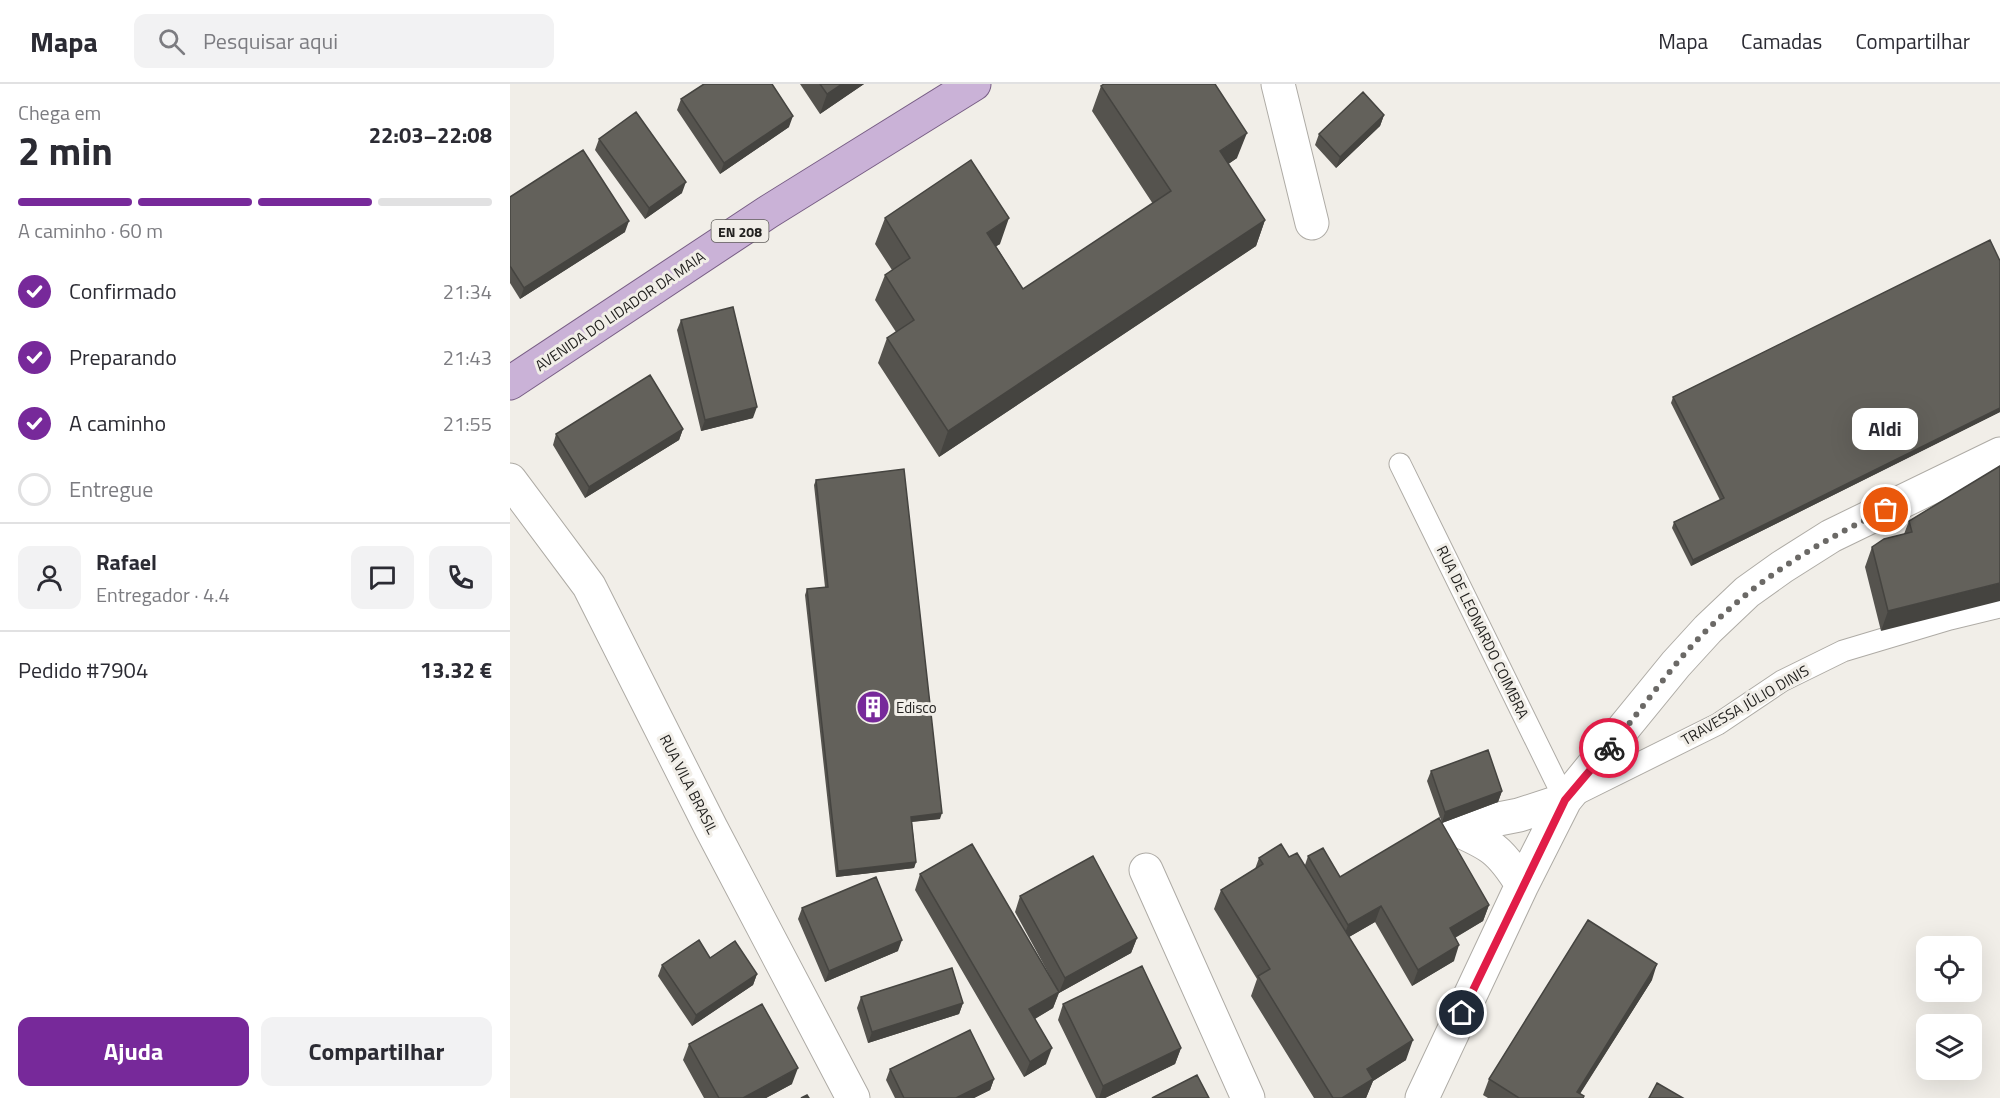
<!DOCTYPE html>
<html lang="pt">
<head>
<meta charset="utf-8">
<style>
  :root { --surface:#fff; --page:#f2f2f3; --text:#2b2b33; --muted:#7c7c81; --line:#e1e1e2; --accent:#77299a }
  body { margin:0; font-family:"Titillium Web",sans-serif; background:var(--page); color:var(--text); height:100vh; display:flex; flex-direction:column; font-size:22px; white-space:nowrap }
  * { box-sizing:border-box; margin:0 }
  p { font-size:20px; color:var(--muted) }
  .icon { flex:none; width:33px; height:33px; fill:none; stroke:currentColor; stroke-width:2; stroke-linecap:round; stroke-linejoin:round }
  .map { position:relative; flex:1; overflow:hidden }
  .panel { display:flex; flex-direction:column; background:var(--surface); width:510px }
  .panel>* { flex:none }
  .buttons { position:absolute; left:1406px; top:852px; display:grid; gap:12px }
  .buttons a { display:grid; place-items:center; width:66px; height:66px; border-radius:12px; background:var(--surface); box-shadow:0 6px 24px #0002; font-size:30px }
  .pin { position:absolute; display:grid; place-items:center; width:51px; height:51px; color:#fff; margin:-26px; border:3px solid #fff; border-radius:50%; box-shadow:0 2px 6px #0007 }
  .courier { position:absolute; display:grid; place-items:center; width:60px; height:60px; margin:-30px; border:4px solid #e11d48; border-radius:50%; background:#fff; color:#222; box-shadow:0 2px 8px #0007 }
  .bubble { position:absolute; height:42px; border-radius:12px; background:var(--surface); box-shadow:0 6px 24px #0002; font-size:20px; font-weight:700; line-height:42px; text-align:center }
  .head em { font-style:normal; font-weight:700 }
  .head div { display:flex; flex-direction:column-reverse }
  .head { display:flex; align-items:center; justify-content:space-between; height:102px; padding:0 18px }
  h1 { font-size:39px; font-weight:700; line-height:45px }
  .bar { display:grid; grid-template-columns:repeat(4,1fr); gap:9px 6px; align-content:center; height:72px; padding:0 18px }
  .bar i { height:8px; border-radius:4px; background:var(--line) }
  .bar .on { background:var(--accent) }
  .bar p { grid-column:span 4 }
  .line { display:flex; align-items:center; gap:15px; padding:0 18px; border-top:2px solid var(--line) }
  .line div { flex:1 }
  .round { display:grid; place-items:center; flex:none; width:63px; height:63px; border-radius:12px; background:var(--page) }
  ol { padding:0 18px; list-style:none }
  li { display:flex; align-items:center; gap:18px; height:66px }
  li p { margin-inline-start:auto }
  li .icon { padding:6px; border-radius:50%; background:var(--accent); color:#fff; stroke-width:4 }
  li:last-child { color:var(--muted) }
  li i { width:33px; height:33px; border:3px solid var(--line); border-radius:50% }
  .action { display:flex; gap:12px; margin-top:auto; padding:12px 18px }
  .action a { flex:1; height:69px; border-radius:12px; background:var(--accent); color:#fff; font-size:24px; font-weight:700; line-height:69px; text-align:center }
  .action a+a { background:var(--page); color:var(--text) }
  header { display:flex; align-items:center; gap:36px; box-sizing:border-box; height:84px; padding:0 30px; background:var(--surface); border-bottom:2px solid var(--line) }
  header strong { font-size:28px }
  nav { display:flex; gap:33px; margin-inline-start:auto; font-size:21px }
  .search { width:420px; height:54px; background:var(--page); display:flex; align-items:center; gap:15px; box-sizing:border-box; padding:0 21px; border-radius:12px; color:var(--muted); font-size:22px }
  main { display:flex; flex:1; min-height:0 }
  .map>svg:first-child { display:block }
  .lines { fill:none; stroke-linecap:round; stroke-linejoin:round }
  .service-casing { stroke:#aeaba5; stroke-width:23 }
  .minor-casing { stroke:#aeaba5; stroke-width:35 }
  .primary-casing { stroke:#785e85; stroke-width:35 }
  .service { stroke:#fff; stroke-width:21 }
  .minor { stroke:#fff; stroke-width:33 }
  .primary { stroke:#cab2d7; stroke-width:33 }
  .wall { fill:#55534e }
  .shaded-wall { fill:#454440 }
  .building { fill:#63615b; stroke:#454440; stroke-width:1.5 }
  .done { stroke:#6b6966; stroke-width:6; stroke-dasharray:0 10.8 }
  .route { stroke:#e11d48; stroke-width:8 }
  .labels { text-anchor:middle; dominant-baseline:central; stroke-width:6; stroke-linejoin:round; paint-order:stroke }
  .shield { fill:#f1eee8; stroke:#615f5c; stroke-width:1.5 }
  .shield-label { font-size:14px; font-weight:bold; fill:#232220 }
  .street-label { font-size:15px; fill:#232220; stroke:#f1eee8 }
  .poi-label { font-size:15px; fill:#232220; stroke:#f1eee8; text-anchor:start }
</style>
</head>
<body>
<header>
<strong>Mapa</strong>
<div class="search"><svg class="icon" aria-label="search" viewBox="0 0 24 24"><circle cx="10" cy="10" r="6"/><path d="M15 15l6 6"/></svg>Pesquisar aqui</div>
<nav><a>Mapa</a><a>Camadas</a><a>Compartilhar</a></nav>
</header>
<main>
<section class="panel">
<div class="head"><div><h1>2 min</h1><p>Chega em</p></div><em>22:03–22:08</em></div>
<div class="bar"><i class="on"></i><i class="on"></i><i class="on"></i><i></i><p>A caminho · 60 m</p></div>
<ol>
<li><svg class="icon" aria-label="check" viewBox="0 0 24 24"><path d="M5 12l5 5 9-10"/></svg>Confirmado<p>21:34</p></li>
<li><svg class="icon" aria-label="check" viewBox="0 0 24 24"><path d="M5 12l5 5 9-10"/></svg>Preparando<p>21:43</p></li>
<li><svg class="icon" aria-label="check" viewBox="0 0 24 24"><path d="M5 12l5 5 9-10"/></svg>A caminho<p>21:55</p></li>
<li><i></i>Entregue</li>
</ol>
<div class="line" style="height:108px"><a class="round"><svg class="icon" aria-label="person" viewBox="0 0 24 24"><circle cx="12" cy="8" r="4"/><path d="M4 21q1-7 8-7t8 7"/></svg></a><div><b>Rafael</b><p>Entregador · 4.4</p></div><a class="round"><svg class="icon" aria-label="chat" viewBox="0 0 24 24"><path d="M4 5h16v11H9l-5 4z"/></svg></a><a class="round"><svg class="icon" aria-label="phone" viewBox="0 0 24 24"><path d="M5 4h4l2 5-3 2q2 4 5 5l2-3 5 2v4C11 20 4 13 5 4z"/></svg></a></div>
<div class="line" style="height:78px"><div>Pedido #7904</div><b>13.32 €</b></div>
<div class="action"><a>Ajuda</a><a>Compartilhar</a></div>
</section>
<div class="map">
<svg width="1490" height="1014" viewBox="0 0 1490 1014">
  <rect width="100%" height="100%" fill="#f1eee8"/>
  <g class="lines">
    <g class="service-casing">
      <path id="service" d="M 890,380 L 1055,716 L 1208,640 L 1272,597 L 1333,567 L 1440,535 L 1490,523"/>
    </g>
    <g class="minor-casing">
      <path id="minor" d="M 768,0 L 802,139
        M 0,396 L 79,502 L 201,744 L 343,1014
        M 943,744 L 1009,731 L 1055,716
        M 943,744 C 980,760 990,765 1012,801
        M 636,786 L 738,1014
        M 912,1014 L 1012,801 L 1055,716 L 1166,580 L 1198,545 L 1237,508 L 1272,483 L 1321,452 L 1490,370"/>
    </g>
    <g class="primary-casing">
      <path id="primary" d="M 0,299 L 258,128 L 464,0"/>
    </g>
    <use href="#service" class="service"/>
    <use href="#minor" class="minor"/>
    <use href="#primary" class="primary"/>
  </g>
  <path class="wall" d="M 290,0 L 354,0 L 310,30 Z
    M 591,2 L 727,74 L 718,80 L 755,136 L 746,162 L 429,373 L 368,279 L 377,254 L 386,248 L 365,216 L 375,191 L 382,186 L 365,160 L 375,134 L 490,160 L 486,162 L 513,205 L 643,120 L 582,27 Z
    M 171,15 L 279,43 L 210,90 L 167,26 Z
    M 874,31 L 870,42 L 826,84 L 805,61 L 809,50 Z
    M 89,55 L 172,109 L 135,135 L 85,66 Z
    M 0,113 L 115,148 L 10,215 L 0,199 Z
    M 1490,177 L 1490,328 L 1181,482 L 1162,444 L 1164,438 L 1210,416 L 1161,319 L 1163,313 Z
    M 171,236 L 243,334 L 191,347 L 167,246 Z
    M 173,345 L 169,356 L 75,414 L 43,361 L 46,350 Z
    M 1490,382 L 1371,547 L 1355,483 L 1362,463 L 1394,450 L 1399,437 Z
    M 306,396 L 430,735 L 402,738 L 406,778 L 404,784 L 326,793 L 295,511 L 297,505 L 315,503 L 304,401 Z
    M 921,687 L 992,707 L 988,718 L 932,739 L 917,697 Z
    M 798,772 L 830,793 L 979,821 L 973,837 L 945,854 L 944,877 L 902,902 L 865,838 L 839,853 L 896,976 L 863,997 L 856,1014 L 804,1014 L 741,912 L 747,895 L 704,825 L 711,806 L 745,785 L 749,774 L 779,773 L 795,781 Z
    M 410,790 L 541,894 L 505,828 L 510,812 L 627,854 L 621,869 L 549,909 L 543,924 L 525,935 L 536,980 L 514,993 L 405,806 Z
    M 292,824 L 388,867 L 315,898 L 288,835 Z
    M 200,874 L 247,890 L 243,901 L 182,942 L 148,892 L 152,881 Z
    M 1142,896 L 1070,1010 L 1074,1014 L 978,1014 L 973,1011 L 979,995 Z
    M 351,913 L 453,919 L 449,930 L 358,959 L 347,924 Z
    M 553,920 L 671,964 L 665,980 L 595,1014 L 586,1014 L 548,936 Z
    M 179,960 L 282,1000 L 256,1014 L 194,1014 L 173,976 Z
    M 380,985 L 484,995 L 480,1006 L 464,1014 L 385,1014 L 376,996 Z"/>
  <path class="shaded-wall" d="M 332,0 L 354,0 L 310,30 L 317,10 Z
    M 874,31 L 870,42 L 826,84 L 830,73 Z
    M 283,32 L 279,43 L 210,90 L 214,79 Z
    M 737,49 L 727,74 L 700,93 L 710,67 Z
    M 176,98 L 172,109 L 135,135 L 139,124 Z
    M 499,134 L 490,160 L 467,174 L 477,149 Z
    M 755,136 L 746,162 L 429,373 L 438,347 Z
    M 119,137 L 115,148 L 10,215 L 14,204 Z
    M 247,323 L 243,334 L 191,347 L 195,336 Z
    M 1490,324 L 1490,328 L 1181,482 L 1183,476 Z
    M 173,345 L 169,356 L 75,414 L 79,403 Z
    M 1490,499 L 1490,517 L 1371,547 L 1378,527 Z
    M 992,707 L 988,718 L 932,739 L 935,728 Z
    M 432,729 L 430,735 L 399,738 L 401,733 Z
    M 406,778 L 404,784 L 326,793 L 328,787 Z
    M 979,821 L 973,837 L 934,860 L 940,844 Z
    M 871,822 L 865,838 L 832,857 L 838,841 Z
    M 627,854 L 621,869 L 549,909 L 555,894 Z
    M 392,856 L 388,867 L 315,898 L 319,887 Z
    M 949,861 L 944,877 L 902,902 L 908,886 Z
    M 1147,880 L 1142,896 L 1067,1014 L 1067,1008 Z
    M 247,890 L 243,901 L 182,942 L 186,931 Z
    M 549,908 L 543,924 L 514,941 L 519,925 Z
    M 453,919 L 449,930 L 358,959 L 362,948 Z
    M 903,956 L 896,976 L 863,997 L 856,1014 L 832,1014 L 857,985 Z
    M 542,964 L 536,980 L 514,993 L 520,978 Z
    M 671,964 L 665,980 L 595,1014 L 589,1014 L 593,1002 Z
    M 288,984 L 282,1000 L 256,1014 L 233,1014 Z
    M 484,995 L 480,1006 L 464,1014 L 446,1014 Z"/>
  <path class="building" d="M 194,0 L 262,0 L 283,32 L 214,79 L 171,15 Z
    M 310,0 L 332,0 L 317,10 Z
    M 594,0 L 705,0 L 737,49 L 710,67 L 755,136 L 438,347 L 377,254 L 404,236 L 375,191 L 400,174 L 375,134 L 461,76 L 499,134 L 477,149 L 513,205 L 661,107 L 591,2 Z
    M 853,8 L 874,31 L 830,73 L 809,50 Z
    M 126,28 L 176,98 L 139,124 L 89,55 Z
    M 73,66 L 119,137 L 14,204 L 0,182 L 0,113 Z
    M 1480,156 L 1490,177 L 1490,324 L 1183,476 L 1164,438 L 1214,414 L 1163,313 Z
    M 223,223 L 247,323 L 195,336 L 171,236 Z
    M 140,291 L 173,345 L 79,403 L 46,350 Z
    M 1490,382 L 1490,499 L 1378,527 L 1362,463 L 1374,455 L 1402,448 L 1399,437 Z
    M 394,385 L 432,729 L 401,733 L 406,778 L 328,787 L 297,505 L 318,503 L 306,396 Z
    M 978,666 L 992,707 L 935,728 L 921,687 Z
    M 929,734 L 979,821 L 940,844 L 949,861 L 908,886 L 871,822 L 838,841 L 798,772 L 813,764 L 830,793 Z
    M 462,760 L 549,908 L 519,925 L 542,964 L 520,978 L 410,790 Z
    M 771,760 L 779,773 L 787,769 L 903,956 L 857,985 L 863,995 L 832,1014 L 823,1014 L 748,892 L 760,885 L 711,806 L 753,780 L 749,774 Z
    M 583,772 L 627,854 L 555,894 L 510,812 Z
    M 366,793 L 392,856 L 319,887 L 292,824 Z
    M 1078,836 L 1147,880 L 1067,1008 L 1074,1012 L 1073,1014 L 1009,1014 L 979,995 Z
    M 189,856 L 200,874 L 225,857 L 247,890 L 186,931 L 152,881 Z
    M 632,882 L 671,964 L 593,1002 L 553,920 Z
    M 442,884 L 453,919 L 362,948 L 351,913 Z
    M 252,920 L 288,984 L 233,1014 L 209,1014 L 179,960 Z
    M 460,946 L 484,995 L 446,1014 L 394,1014 L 380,985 Z
    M 687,991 L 699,1014 L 642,1014 Z
    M 1147,999 L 1173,1014 L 1139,1014 Z
    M 297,1011 L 299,1014 L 291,1014 Z"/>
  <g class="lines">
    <path class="done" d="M 1099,664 C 1133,625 1161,581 1198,545 C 1250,493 1310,457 1376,426"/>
    <path class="route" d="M 952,929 L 1055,716 L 1099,664"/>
  </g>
  <defs>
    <g id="building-disc" transform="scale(1.725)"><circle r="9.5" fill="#77299a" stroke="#f1eee8"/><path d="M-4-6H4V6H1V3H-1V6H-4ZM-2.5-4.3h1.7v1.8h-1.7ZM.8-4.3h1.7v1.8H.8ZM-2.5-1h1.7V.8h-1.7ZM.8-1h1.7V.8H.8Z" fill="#fff"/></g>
  </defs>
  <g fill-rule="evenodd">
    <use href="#building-disc" x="363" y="623"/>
  </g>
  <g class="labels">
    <rect class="shield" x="201.5" y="136" width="57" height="22" rx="4.5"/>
    <g class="shield-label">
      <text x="230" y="147">EN 208</text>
    </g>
    <g class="street-label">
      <text transform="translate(110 227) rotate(-34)">AVENIDA DO LIDADOR DA MAIA</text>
      <text transform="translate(973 548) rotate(64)">RUA DE LEONARDO COIMBRA</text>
      <text transform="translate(1235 621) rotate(-30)">TRAVESSA JÚLIO DINIS</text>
      <text transform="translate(179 700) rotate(63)">RUA VILA BRASIL</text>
    </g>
    <g class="poi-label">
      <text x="386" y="623">Edisco</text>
    </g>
  </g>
</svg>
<div class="buttons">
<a><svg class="icon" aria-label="locate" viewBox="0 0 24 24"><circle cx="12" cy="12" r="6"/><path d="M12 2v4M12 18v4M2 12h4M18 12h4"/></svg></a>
<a><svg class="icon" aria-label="layers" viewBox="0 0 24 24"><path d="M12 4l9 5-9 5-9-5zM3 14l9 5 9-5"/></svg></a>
</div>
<div class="pin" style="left:1376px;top:426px;background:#ea580c"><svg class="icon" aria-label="bag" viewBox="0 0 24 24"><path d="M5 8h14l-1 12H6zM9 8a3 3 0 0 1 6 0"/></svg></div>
<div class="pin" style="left:952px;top:929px;background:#1f2937"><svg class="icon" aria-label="home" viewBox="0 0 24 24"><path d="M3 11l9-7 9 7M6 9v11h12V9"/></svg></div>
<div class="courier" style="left:1099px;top:664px"><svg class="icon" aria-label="bike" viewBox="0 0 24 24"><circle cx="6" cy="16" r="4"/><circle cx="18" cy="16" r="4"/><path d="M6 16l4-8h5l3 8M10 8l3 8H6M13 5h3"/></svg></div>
<div class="bubble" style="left:1342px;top:324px;width:66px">Aldi</div>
</div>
</main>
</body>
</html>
